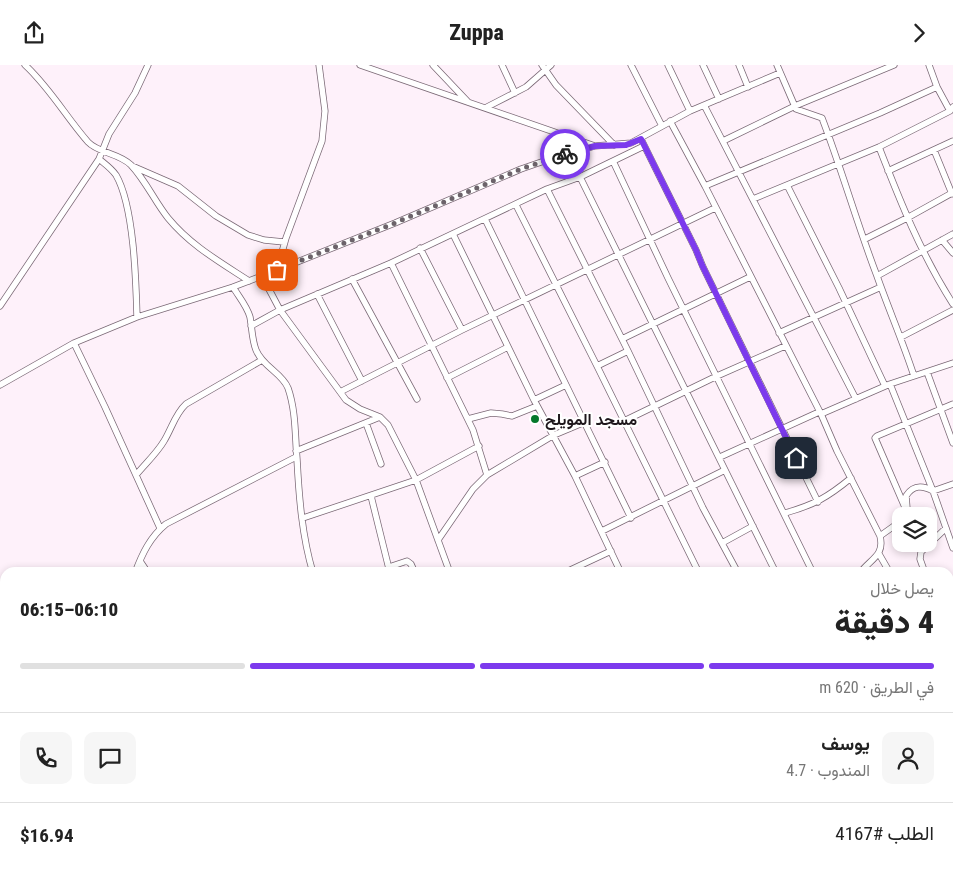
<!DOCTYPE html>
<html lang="ar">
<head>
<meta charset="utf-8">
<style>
  :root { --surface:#fff; --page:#f6f6f6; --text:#222; --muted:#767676; --line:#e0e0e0; --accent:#7c3aed }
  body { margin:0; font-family:"Roboto Condensed",Vazirmatn,sans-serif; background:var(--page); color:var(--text); direction:rtl; height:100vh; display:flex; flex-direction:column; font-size:19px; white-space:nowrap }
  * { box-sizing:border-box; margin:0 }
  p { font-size:16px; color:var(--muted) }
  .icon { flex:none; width:28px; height:28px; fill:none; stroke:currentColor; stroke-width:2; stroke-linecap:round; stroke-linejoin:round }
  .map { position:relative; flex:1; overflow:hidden; direction:ltr }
  .drawer { position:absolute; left:0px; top:502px; width:954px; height:311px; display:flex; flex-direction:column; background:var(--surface); border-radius:15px 15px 0 0; box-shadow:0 2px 8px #0003; direction:rtl }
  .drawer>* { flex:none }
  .tools { position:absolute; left:892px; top:442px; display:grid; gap:10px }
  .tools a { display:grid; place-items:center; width:45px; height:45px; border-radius:10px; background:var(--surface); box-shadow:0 2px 8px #0003; font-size:25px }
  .pin { position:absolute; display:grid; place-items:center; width:42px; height:42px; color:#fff; margin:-21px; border-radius:10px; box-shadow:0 2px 8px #0006 }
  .courier { position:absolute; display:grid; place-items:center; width:50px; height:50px; margin:-25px; border:4px solid #7c3aed; border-radius:50%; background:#fff; color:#222; box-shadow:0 1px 6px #0007 }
  .overview em { font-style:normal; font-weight:800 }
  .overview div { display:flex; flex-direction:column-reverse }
  .overview { display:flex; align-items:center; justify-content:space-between; height:85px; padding:0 20px }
  h1 { font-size:32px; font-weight:800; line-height:38px }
  .bar { display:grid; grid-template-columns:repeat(4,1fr); gap:8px 5px; align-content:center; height:60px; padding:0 20px }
  .bar i { height:6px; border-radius:4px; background:var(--line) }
  .bar .on { background:var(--accent) }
  .bar p { grid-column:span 4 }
  .line { display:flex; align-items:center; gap:12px; padding:0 20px; border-top:1px solid var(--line) }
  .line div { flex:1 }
  .round { display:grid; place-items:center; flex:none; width:52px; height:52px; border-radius:10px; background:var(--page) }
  header { display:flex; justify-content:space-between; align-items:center; height:65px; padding:0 20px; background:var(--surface); font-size:22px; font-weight:800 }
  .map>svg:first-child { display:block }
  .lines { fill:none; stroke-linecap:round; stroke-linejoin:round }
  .minor-casing { stroke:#7b6976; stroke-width:7 }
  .major-casing { stroke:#d6d5d6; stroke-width:8 }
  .minor { stroke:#fff; stroke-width:5.5 }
  .major { stroke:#fbc2ee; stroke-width:7 }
  .done { stroke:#6c636a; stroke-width:5; stroke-dasharray:0 9 }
  .route { stroke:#7c3aed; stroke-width:6 }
  .poi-dot { fill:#05772b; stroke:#fff; stroke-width:2 }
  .labels { text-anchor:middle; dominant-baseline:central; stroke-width:4; stroke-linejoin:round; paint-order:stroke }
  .poi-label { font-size:16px; font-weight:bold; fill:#1e171c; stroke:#fff; text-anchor:start }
</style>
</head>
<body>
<header><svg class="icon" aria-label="forward" viewBox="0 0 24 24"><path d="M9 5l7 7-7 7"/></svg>Zuppa<svg class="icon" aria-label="share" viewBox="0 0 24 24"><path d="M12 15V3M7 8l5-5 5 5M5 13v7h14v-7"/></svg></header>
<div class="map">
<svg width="953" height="813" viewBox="0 0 953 813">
  <rect width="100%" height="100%" fill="#fef1fa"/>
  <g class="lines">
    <g class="minor-casing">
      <path id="minor" d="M 25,0 C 50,23 66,52 88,77 C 98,88 119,88 131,100 C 146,116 155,137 168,153 C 190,180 220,197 249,216
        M 360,0 L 595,81
        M 433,0 L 468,37
        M 502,0 L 515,28
        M 542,0 L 556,20 L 614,80
        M 631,0 L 662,61
        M 668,0 L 690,46
        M 703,0 L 719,34
        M 739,0 L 748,22
        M 777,0 L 796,44 L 822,53 C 842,105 857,159 877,211 C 889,245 903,277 914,311
        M 929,0 L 937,22 L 950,46
        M 704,40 L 856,334
        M 487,42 L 526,22 L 551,0
        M 670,56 L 705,121 L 821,349 L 837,386 L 880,471 C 885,491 870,494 860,508
        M 641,74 L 696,185 L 703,202 L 818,437
        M 723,76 L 795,41 L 894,0
        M 879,82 C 900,136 921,189 953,239
        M 934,85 L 952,129
        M 99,94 C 105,99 111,103 116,110 C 134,141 136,216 137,252
        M 613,96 L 668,213 L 813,508
        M 132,101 L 178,121 L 216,151 L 248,170 L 264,175 L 284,177
        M 888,106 L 953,76
        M 580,112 L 776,508
        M 787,120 L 839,223 L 885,321
        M 705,121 L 880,48 L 937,22
        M 547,124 L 628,286 L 703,443 L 738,508
        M 753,134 L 879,82 L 950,46 L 953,42
        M 516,140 L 597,301 L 699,508
        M 485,154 L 631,453
        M 453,169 L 534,335 L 575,411 L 621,508
        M 865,174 L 907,153 L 952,128
        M 942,175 L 953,188
        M 420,183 L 462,265
        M 391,198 L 473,365 L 487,410
        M 277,205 L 286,173 L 322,76 L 325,46 L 319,0
        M 262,211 L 280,245 L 346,335 L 360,344 L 380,352 L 388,360 L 416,415 L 450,508
        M 877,211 L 953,169
        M 352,214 L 417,334
        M 233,222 C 239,232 247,241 250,252 C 252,263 252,275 256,285 C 263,302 282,308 288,323 C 296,346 295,371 297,394 C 299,432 302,471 313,508
        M 317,229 L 362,316
        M 0,241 L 99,94 L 109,69 L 135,28 L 148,0
        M 251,261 L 280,245 L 391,198 L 547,124 L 580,112 L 644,81
        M 779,268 L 881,222
        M 901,272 L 953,245
        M 622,274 L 750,212
        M 74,278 L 105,342 L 160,463
        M 597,301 L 628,286
        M 927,307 L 953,378
        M 447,313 L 508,282
        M 890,319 L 933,426 L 953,483
        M 0,320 L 74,278 L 137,252 L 233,222 L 262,211 L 395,158 L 521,104 L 550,94 L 595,81 L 631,78 L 690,46 L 780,8
        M 340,327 L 462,265 L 715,143
        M 534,335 L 566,320
        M 821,349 L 890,319 L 953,298
        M 468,354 L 491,348 L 502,349 L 512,351 L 537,341
        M 624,356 L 717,311 L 785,281
        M 366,358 L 381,399
        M 296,386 L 380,352
        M 720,392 L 819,347
        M 136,410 C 145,399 157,388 164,376 C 172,363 175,349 186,339 L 262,295
        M 575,411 L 605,397
        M 371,431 L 390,508
        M 907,447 L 875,373 L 877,371 L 953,339
        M 785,448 C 814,440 828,432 851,413
        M 905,451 L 907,443 L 906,431 C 913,420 922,420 933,426 L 953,419
        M 303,453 L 416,415 L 479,381
        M 602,466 L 725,405
        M 880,471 L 901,456
        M 438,475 L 473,424 L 487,410 L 554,370 L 585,357
        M 722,478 L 753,461
        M 879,489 L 890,508
        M 140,496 L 148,508
        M 389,502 L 407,496 L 411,499 L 415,508
        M 135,508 C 142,489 150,472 166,459 L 296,392
        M 564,508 L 611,486
        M 925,508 L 920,494 L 921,487 L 946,463
        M 949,575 L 953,587
        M 949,598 L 953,596
        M 0,641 L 5,649
        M 949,652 L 953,651
        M 0,661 L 5,667
        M 949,664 L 953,665
        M 949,724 L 953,719
        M 64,809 L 65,813
        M 84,809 L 85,813
        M 144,809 L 146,813
        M 201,809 L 203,813
        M 304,809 L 307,813
        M 423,809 L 424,813
        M 499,809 L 499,813
        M 600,809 L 601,813
        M 171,813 L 184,809
        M 261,813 L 264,809
        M 607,813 L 608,809
        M 706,813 L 707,809
        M 838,813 L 843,809"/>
    </g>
    <g class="major-casing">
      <path id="major" d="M 0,567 L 5,576
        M 105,809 L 107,813"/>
    </g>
    <use href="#minor" class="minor"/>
    <use href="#major" class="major"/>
  </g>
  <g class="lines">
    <path class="done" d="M 277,205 L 395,158 L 521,104 L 565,89"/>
    <path class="route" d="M 565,89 L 595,81 L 626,80 L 641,74 L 696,185 L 702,200 L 796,393"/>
  </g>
  <circle class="poi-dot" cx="535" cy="354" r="5"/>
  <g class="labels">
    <g class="poi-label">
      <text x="545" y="354">مسجد المويلح</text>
    </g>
  </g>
</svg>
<div class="tools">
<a><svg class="icon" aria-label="layers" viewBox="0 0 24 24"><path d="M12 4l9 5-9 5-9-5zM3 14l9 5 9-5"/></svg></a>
</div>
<div class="pin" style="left:277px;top:205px;background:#ea580c"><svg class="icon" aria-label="bag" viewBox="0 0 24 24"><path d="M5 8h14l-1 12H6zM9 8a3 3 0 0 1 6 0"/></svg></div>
<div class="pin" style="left:796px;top:393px;background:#1f2937"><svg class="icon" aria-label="home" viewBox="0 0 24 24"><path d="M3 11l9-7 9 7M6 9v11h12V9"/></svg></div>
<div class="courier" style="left:565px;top:89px"><svg class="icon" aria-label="bike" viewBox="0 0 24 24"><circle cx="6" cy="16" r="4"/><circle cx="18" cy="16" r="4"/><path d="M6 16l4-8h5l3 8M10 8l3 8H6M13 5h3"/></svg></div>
<section class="drawer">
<div class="overview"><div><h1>4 دقيقة</h1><p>يصل خلال</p></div><em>06:10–06:15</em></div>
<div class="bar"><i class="on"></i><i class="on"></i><i class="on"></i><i></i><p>في الطريق · 620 m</p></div>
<div class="line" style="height:90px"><a class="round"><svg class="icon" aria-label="person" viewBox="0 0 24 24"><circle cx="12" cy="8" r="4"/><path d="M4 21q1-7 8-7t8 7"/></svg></a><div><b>يوسف</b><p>المندوب · 4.7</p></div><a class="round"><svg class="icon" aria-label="chat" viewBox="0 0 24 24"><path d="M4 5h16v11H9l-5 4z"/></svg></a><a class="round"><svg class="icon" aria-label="phone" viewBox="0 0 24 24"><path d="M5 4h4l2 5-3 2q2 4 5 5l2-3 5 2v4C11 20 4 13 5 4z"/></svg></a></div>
<div class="line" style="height:65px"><div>الطلب #4167</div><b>$16.94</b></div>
</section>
</div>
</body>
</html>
